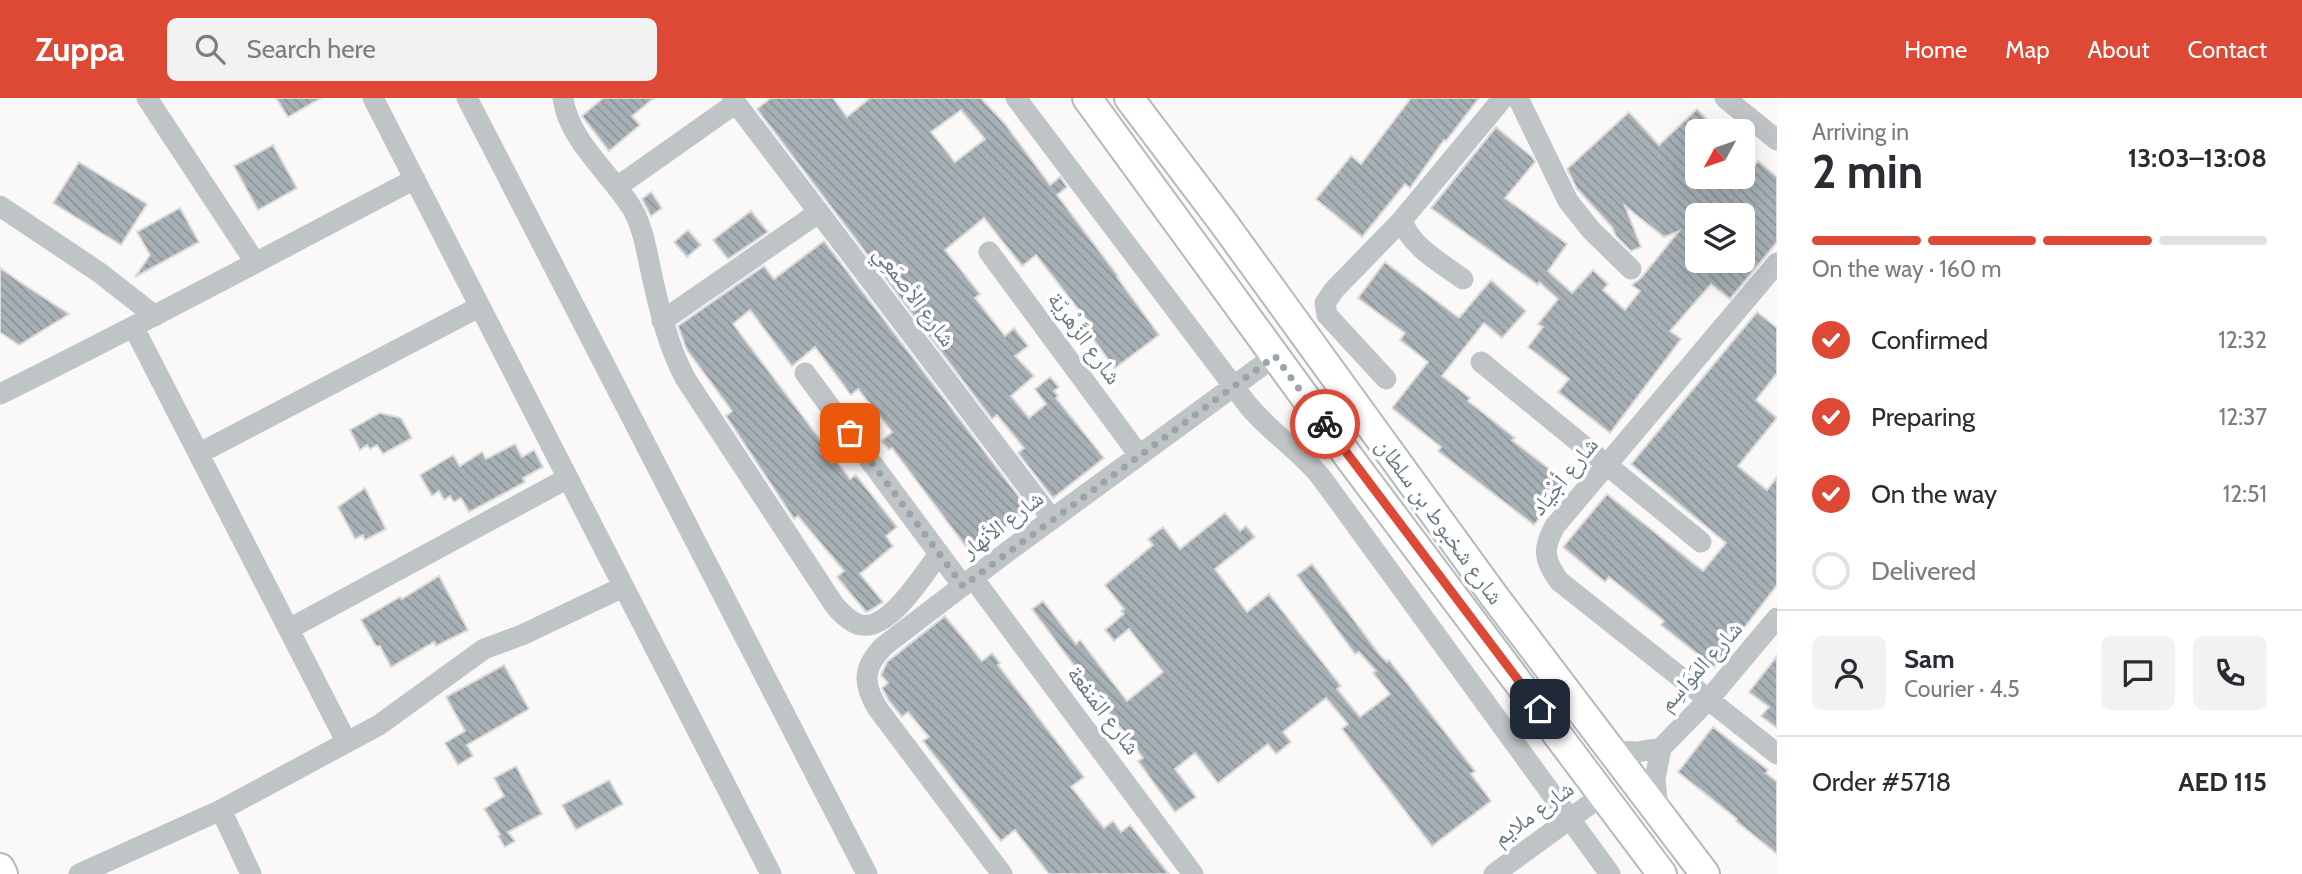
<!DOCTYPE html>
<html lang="en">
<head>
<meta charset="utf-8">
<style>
  :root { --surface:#fff; --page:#f2f2f3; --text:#2b2b33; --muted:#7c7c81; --line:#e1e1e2; --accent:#dd4934 }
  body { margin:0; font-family:Cabin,"Noto Naskh Arabic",sans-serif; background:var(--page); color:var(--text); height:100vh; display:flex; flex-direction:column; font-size:26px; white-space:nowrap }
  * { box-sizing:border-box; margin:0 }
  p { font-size:23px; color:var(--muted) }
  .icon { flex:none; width:38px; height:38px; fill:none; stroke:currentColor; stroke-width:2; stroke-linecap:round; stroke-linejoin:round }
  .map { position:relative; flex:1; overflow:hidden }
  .details { display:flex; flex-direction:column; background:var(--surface); width:525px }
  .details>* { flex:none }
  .needle { width:46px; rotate:230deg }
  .controls { position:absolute; left:1685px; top:21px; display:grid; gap:14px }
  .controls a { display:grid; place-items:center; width:70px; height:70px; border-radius:10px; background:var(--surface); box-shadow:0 7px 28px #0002; font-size:35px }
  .pin { position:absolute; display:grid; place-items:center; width:60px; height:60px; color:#fff; margin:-30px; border-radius:14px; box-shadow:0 4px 10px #0006 }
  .courier { position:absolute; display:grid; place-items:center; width:70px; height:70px; margin:-35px; border:5px solid #dd4934; border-radius:50%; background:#fff; color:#222; box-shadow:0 2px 9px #0007 }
  .head em { font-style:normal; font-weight:800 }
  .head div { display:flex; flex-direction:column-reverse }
  .head { display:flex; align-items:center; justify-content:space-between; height:119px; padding:0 35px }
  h1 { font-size:46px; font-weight:800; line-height:52px }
  .bar { display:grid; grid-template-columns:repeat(4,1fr); gap:10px 7px; align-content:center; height:84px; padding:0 35px }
  .bar i { height:9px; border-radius:5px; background:var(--line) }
  .bar .on { background:var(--accent) }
  .bar p { grid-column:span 4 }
  .line { display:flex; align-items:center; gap:18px; padding:0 35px; border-top:2px solid var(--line) }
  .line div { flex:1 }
  .round { display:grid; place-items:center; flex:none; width:74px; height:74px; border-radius:10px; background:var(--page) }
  ol { padding:0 35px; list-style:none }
  li { display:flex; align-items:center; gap:21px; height:77px }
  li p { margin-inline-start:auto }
  li .icon { padding:7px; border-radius:50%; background:var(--accent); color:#fff; stroke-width:4 }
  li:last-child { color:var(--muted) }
  li i { width:38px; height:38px; border:4px solid var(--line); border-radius:50% }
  header { display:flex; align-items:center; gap:42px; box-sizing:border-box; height:98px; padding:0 35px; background:var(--accent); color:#fff }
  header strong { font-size:33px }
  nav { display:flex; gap:38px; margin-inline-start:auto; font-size:24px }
  .search { width:490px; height:63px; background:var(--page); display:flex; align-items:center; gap:18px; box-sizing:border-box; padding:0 24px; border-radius:10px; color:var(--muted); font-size:26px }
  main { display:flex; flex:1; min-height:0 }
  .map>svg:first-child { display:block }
  .building { fill:url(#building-back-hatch); stroke:#dcdbda; stroke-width:2; fill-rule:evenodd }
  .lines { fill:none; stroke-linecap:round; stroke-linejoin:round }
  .major-casing { stroke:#b3b9bc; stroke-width:32 }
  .minor { stroke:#bfc4c7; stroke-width:21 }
  .major { stroke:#fff; stroke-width:28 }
  .done { stroke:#9aa5ab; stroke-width:7; stroke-dasharray:0 12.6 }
  .route { stroke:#dd4934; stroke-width:9 }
  .labels { text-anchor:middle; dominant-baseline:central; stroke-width:7; stroke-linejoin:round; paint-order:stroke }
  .street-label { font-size:23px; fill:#667881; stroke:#fff }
</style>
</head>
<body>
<header>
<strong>Zuppa</strong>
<div class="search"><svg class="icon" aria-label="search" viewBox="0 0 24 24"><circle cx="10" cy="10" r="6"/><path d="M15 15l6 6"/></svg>Search here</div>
<nav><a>Home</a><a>Map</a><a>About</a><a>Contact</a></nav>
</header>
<main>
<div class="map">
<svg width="1777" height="776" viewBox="0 0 1777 776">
  <defs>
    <pattern id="building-back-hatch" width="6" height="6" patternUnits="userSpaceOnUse" patternTransform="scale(1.75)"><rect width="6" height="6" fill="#a6b0b5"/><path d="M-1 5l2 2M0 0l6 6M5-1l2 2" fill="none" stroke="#8b9499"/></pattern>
  </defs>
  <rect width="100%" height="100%" fill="#faf9f8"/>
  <path class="building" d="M 276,0 L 321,0 L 288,19 Z
    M 603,0 L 654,0 L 632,18 L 640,27 L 609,53 L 582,18 Z
    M 771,0 L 833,0 L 847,19 L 870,0 L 981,0 L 1005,26 L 1050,87 L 1060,79 L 1067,89 L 1057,97 L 1118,178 L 1117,179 L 1159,237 L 1115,270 L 1081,225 L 1086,221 L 1036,157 L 1022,168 L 984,120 L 945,152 L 980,196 L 975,200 L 1005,238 L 1014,230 L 1028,248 L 1015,258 L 1034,278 L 1011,298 L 1029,320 L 1046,306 L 1035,291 L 1050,279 L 1059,289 L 1054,293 L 1058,298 L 1056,300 L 1104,360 L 1053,400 L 1018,355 L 1024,350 L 997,317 L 992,321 L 757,11 ZM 961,12 L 985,41 L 955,64 L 931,34 Z
    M 1411,0 L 1479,0 L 1446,43 L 1444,42 L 1410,90 L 1405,86 L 1362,139 L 1316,101 L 1351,58 L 1361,66 Z
    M 1697,11 L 1718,33 L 1698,33 L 1698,79 L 1743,79 L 1743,60 L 1752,70 L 1758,63 L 1777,79 L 1777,144 L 1730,201 L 1711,186 L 1670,233 L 1681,241 L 1610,335 L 1558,294 L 1569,281 L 1528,249 L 1543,229 L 1538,226 L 1558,201 L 1539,184 L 1538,187 L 1431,110 L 1496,29 L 1532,59 L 1535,64 L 1505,100 L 1567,146 L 1548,173 L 1572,195 L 1593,172 L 1608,186 L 1603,192 L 1625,212 L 1640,193 L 1632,187 L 1641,180 L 1679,133 L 1664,139 L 1625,108 L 1641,149 L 1631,153 L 1616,138 L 1612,129 L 1577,91 L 1567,71 L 1629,14 L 1659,47 ZM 1698,117 L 1743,117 L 1743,163 L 1698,163 Z
    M 273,47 L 297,90 L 258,112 L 234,68 Z
    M 79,64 L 147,106 L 121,147 L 53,105 Z
    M 651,94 L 662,110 L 651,118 L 642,101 Z
    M 180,110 L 199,144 L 135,179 L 150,157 L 137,134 Z
    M 751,113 L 768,134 L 728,161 L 713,142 Z
    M 688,132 L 701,147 L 687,159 L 674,144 Z
    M 824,143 L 1029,412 L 970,454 L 892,350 L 889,352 L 881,343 L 892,334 L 858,291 L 851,297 L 815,249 L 792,268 L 750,212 L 733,226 L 850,381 L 856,377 L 897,429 L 886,438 L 893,448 L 860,476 L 883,504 L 869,513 L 866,514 L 837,479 L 844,473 L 798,418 L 794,421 L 726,318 L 732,313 L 687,252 L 678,228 L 764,168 L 774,181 Z
    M 1385,164 L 1459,220 L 1491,182 L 1526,213 L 1502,240 L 1484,225 L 1442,278 L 1470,300 L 1468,303 L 1515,340 L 1512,342 L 1567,385 L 1534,427 L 1438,353 L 1441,349 L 1392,310 L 1428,264 L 1400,242 L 1405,235 L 1358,200 Z
    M 0,170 L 20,184 L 69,216 L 19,247 L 0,234 Z
    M 1757,214 L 1777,230 L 1777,275 L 1756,302 L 1777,320 L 1738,368 L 1767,392 L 1777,379 L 1777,487 L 1714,569 L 1661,527 L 1664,523 L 1609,479 L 1605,484 L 1563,449 L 1607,396 L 1703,473 L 1726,445 L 1631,366 Z
    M 380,315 L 401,320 L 412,340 L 383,356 L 377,347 L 370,351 L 367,347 L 360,352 L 350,332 Z
    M 515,346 L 522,359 L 534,352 L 543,369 L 523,380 L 525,384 L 469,414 L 461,400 L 454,404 L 450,398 L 444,402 L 439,393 L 432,398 L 420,377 L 453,357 L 460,368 L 482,354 L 486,361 Z
    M 365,390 L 386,431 L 365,442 L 363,437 L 355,441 L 338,409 Z
    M 1225,415 L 1240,433 L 1246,428 L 1255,439 L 1215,471 L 1247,514 L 1269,496 L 1341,588 L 1337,591 L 1360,619 L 1390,596 L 1373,575 L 1376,573 L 1359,554 L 1355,556 L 1297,477 L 1312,466 L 1380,557 L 1387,564 L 1389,562 L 1475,673 L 1471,676 L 1491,703 L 1432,748 L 1342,631 L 1348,626 L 1326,600 L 1283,634 L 1291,644 L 1276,656 L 1268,646 L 1218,685 L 1195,655 L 1175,671 L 1196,699 L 1175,714 L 1138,663 L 1143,660 L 1032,511 L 1043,503 L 1076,546 L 1080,542 L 1127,603 L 1163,574 L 1129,531 L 1114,543 L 1105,532 L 1124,516 L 1121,513 L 1124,511 L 1105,487 L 1153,447 L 1148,441 L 1163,429 L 1180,451 Z
    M 439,478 L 468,532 L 436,548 L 434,544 L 391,569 L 380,548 L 376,548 L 361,522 L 400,499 L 402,501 Z
    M 945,518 L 982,563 L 992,555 L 1000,565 L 998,567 L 1084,679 L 1071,689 L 1104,730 L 1113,723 L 1121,734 L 1130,727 L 1169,776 L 1049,776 L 1015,732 L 1001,743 L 923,643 L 929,639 L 908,614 L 902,619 L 889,603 L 882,590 L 888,585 L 881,577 L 887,564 Z
    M 1777,558 L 1777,630 L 1761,618 L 1769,609 L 1749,594 Z
    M 504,567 L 529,611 L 467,647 L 473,658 L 458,667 L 445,645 L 465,633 L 446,599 Z
    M 1713,629 L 1768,672 L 1766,675 L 1777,684 L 1777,756 L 1736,723 L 1737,721 L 1678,674 Z
    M 516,668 L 542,716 L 508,734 L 515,743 L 505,749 L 498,738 L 500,736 L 484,711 L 504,698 L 494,680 Z
    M 609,682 L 623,706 L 576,732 L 562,707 Z"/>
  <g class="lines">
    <g class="major-casing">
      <path id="major" d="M 1087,0 L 1348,358 L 1662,776
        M 1129,0 L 1222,123 L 1494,498 L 1705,776
        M 0,770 L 3,776"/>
    </g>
    <path class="minor" d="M 147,0 L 255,164
      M 373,0 L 771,776
      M 467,0 L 867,776
      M 563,0 C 569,44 611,75 633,112 C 644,132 647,156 652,178 C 660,214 668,247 685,280 L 835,508 C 842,516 851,525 861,527 C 890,532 923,477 939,456
      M 732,0 L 1052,421
      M 1016,0 L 1247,306 C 1269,333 1299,352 1321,379 L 1610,776
      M 1518,0 L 1568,103 L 1591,132 L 1631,171
      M 1725,0 L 1777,42
      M 617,89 L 736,5
      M 0,108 L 100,175 L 155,218
      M 989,154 L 1139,357
      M 1777,165 L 1555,428 C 1542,451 1544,462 1559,483 L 1777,656
      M 1463,181 C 1441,165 1410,148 1402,122 L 1503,0
      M 662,223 L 818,115
      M 134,230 L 346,643
      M 1481,264 L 1701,444
      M 805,275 L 963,488
      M 1386,281 L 1327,217 L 1325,205 L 1334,192 L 1402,122
      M 0,296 C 140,227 277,153 415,81
      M 200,355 L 479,209
      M 973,480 L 1193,776
      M 289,531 L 568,380
      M 1612,653 L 1637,654 L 1661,650
      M 221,712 L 251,776
      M 1658,713 L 1655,681 L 1661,650 L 1709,601 L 1777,520
      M 79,776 L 221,712 L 379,627 L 484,551 L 522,537 L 623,489
      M 1002,776 L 878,611 C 862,585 863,569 884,548 L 1007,454 L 1275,258
      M 1494,776 L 1604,696"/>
    <use href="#major" class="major"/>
  </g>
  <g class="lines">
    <path class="done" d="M 850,335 L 963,488 L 1275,258 L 1325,326"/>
    <path class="route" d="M 1325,326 L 1540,611"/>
  </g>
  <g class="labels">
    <g class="street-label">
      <text transform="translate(915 198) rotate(53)">شارع الأصمَعِي</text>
      <text transform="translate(1085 240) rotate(54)">شارع الزَّهْريّة</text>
      <text transform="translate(1564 378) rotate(-51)">شارع أجْيَاد</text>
      <text transform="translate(1440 423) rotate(54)">شارع شخبوط بن سلطان</text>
      <text transform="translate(1002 426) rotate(-37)">شارع الأنهار</text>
      <text transform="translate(1700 568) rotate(-48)">شارع المَوَاسِم</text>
      <text transform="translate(1104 612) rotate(53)">شارع المَنفعة</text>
      <text transform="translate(1533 715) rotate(-36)">شارع ملايم</text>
    </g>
  </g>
</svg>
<div class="controls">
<a><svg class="needle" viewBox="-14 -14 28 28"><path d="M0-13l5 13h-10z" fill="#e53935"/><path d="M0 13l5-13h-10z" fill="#7c7c81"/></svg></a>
<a><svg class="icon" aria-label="layers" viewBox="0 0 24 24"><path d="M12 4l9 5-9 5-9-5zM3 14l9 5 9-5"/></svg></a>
</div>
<div class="pin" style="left:850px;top:335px;background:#ea580c"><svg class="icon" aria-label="bag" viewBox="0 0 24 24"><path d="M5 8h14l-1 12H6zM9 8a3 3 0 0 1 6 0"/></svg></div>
<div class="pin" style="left:1540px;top:611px;background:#1f2937"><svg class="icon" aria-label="home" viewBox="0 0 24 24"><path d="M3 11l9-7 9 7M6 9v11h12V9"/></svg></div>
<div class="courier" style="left:1325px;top:326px"><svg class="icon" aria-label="bike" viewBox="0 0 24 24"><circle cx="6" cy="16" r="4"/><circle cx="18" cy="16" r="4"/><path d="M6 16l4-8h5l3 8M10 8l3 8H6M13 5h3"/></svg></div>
</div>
<section class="details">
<div class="head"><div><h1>2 min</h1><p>Arriving in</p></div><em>13:03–13:08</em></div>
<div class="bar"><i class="on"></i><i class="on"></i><i class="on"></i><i></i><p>On the way · 160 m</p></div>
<ol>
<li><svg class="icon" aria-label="check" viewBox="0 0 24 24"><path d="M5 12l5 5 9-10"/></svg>Confirmed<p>12:32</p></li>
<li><svg class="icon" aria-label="check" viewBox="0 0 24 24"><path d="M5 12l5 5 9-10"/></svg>Preparing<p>12:37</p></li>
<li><svg class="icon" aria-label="check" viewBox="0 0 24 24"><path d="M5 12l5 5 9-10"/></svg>On the way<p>12:51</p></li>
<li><i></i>Delivered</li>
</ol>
<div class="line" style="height:126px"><a class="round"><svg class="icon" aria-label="person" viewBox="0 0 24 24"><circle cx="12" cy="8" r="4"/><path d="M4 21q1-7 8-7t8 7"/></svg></a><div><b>Sam</b><p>Courier · 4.5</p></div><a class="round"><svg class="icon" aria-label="chat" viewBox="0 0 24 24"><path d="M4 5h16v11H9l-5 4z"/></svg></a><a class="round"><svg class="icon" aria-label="phone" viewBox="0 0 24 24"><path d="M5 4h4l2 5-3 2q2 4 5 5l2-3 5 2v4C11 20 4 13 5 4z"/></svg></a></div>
<div class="line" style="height:91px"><div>Order #5718</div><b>AED 115</b></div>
</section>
</main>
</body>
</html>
